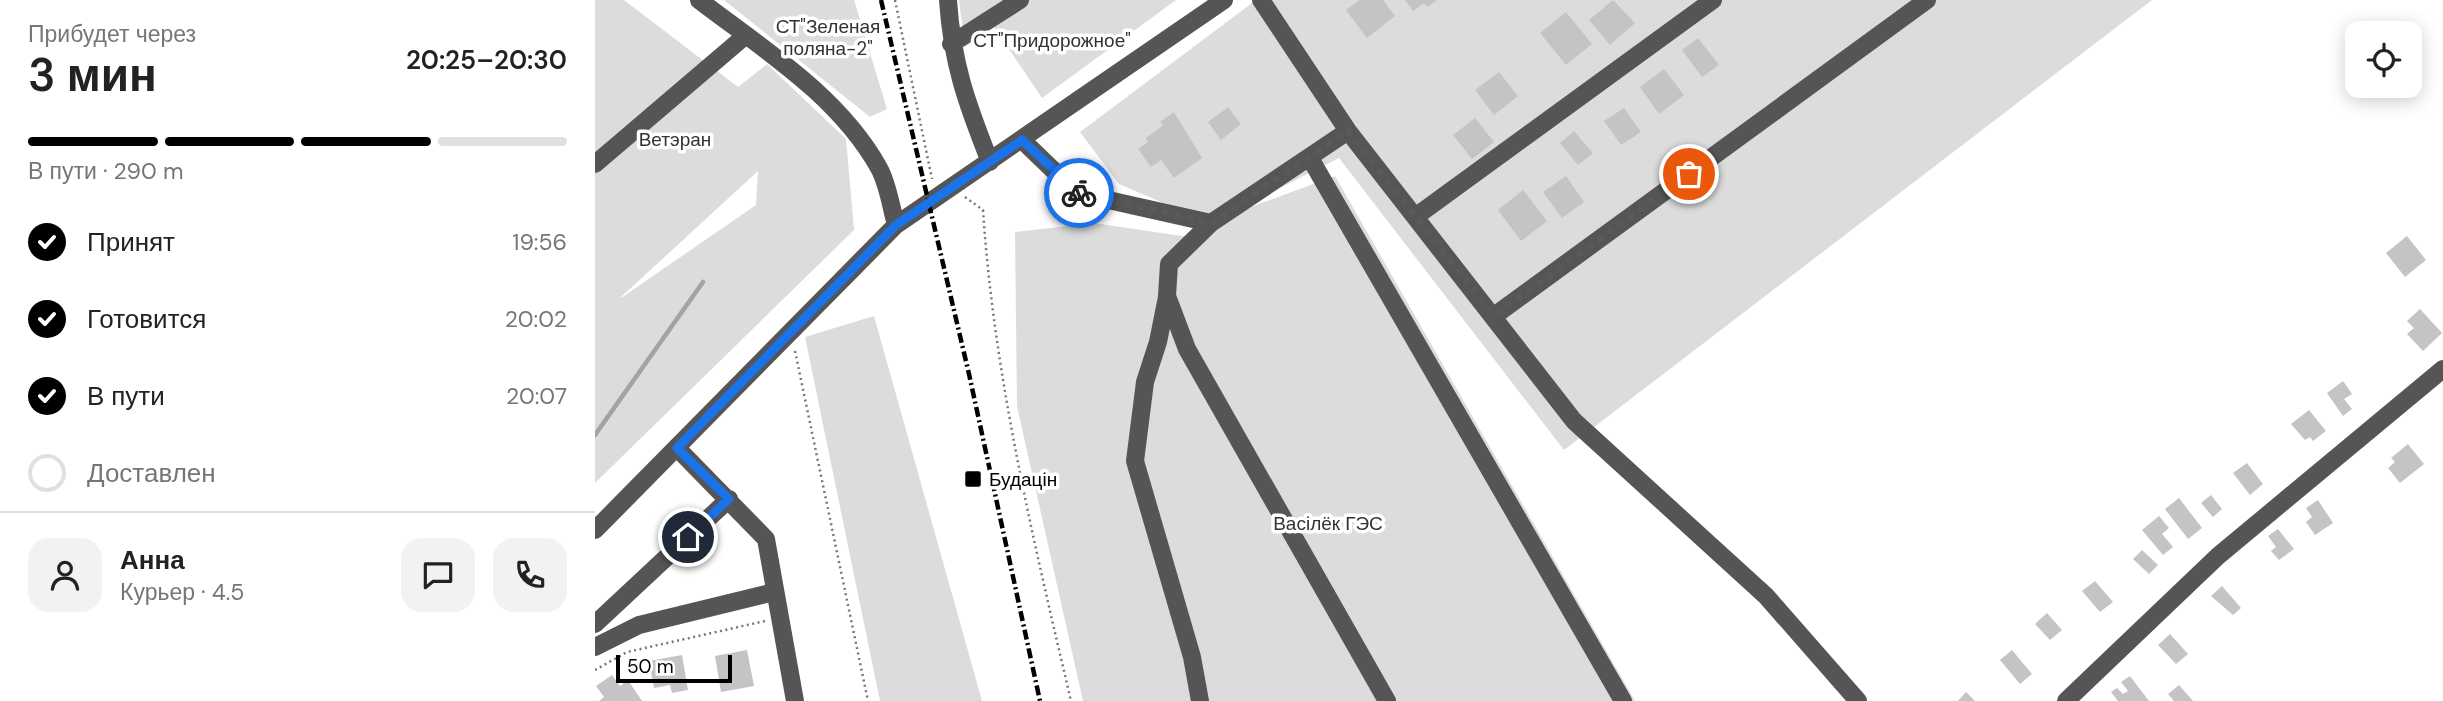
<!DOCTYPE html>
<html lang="ru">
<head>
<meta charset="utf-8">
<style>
  :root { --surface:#fff; --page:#f2f2f2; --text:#222; --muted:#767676; --line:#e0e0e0; --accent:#000 }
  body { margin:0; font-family:"DM Sans",sans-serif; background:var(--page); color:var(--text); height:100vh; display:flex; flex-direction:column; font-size:26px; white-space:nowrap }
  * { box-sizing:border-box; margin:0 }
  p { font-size:23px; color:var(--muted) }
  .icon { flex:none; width:38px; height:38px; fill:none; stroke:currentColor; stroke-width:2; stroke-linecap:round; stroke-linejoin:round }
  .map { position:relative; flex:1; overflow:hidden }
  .panel { display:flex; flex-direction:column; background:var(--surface); width:595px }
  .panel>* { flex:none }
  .tools { position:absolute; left:1750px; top:21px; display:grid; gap:14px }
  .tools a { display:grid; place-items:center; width:77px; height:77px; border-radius:14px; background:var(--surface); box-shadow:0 4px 18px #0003; font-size:35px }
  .scale { position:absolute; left:21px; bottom:18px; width:116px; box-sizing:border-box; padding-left:7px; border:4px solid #000; border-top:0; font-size:19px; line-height:24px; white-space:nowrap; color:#000; -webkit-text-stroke:5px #fff; paint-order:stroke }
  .pin { position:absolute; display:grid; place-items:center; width:60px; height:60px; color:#fff; margin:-30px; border:4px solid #fff; border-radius:50%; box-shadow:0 2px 7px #0007 }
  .courier { position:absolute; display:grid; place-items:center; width:70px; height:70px; margin:-35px; border:5px solid #1a73e8; border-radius:50%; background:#fff; color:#222; box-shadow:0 2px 9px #0007 }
  .head em { font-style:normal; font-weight:600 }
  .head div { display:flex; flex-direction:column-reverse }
  .head { display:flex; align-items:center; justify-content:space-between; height:119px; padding:0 28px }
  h1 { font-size:46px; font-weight:600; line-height:52px }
  .bar { display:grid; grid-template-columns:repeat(4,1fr); gap:10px 7px; align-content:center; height:84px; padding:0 28px }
  .bar i { height:9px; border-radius:5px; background:var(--line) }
  .bar .selected { background:var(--accent) }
  .bar p { grid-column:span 4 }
  .line { display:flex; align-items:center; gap:18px; padding:0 28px; border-top:2px solid var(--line) }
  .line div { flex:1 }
  .round { display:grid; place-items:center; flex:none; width:74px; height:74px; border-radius:21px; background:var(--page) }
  ol { padding:0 28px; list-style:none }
  li { display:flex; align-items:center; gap:21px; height:77px }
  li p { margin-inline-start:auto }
  li .icon { padding:7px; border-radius:50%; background:var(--accent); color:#fff; stroke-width:4 }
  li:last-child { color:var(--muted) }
  li i { width:38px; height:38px; border:4px solid var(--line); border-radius:50% }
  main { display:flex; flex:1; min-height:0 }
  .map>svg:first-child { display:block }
  .green { fill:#dcdcdc; fill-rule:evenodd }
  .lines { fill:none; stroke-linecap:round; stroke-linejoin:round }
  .stream { stroke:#a3a3a3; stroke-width:4.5 }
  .building { fill:#c4c4c4 }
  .path { stroke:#777; stroke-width:2.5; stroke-dasharray:2 3.5; stroke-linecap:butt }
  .minor { stroke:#555; stroke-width:18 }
  .rail { stroke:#000; stroke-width:4.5; stroke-dasharray:10 3.5 2 3.5; stroke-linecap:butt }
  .done { stroke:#595959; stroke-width:7; stroke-dasharray:0 12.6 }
  .route { stroke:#1a73e8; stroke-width:9 }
  .poi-dot { fill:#000; stroke:#fff; stroke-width:2.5 }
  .labels { text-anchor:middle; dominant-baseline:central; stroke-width:7; stroke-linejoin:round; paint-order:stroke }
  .park-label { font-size:19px; fill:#333; stroke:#fff }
  .poi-label { font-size:19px; fill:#000; stroke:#fff; text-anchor:start }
</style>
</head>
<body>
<main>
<section class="panel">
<div class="head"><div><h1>3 мин</h1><p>Прибудет через</p></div><em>20:25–20:30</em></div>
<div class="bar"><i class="selected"></i><i class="selected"></i><i class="selected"></i><i></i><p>В пути · 290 m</p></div>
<ol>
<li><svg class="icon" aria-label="check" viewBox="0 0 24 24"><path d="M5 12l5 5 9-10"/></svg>Принят<p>19:56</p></li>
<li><svg class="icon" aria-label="check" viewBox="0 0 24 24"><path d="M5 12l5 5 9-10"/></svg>Готовится<p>20:02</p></li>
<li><svg class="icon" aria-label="check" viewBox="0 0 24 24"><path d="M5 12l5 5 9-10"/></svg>В пути<p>20:07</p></li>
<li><i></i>Доставлен</li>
</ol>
<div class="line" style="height:126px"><a class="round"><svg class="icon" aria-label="person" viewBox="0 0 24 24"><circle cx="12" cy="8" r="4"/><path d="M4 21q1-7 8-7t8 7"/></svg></a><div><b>Анна</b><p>Курьер · 4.5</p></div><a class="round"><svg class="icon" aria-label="chat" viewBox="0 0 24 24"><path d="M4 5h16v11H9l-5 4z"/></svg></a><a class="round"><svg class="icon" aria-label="phone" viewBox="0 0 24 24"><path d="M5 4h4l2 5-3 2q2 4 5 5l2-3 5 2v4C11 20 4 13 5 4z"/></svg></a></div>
</section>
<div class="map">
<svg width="1848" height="701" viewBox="0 0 1848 701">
  <rect width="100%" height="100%" fill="#fff"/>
  <path class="green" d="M 0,0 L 29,0 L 143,87 L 172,64 L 251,139 L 259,230 L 0,483 ZM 163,171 L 161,205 L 26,298 L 26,297 Z
    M 129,0 L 259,0 L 292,109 L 275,117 Z
    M 364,0 L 581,0 L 447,98 L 399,27 L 370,47 Z
    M 661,0 L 1557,0 L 969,450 L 744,158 L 624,219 L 740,176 L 1040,701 L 488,701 L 422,406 L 420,232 L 499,223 L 600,238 L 615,223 L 524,184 L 485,132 Z
    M 279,316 L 387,701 L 285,701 L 210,337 Z"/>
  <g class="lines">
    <path class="stream" d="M 0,435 L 108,282"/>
  </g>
  <path class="building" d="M 764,0 L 788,0 L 800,16 L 772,38 L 751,10 Z
    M 810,0 L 842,0 L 832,7 L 829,3 L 818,11 Z
    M 1018,0 L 1040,23 L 1015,45 L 994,20 Z
    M 971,12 L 997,44 L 971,65 L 945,33 Z
    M 1103,38 L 1124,65 L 1107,77 L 1087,50 Z
    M 1069,69 L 1089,95 L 1064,114 L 1045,87 Z
    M 904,72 L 923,96 L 899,115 L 880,90 Z
    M 633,107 L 646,124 L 626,140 L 613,122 Z
    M 1029,108 L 1046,132 L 1026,145 L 1009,121 Z
    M 579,112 L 607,158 L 579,178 L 566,160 L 556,167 L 543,149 L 553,142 L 551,138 L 568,125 L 565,122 Z
    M 880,118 L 899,142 L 877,159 L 858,135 Z
    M 979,131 L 998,153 L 983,165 L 965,143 Z
    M 971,176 L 989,202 L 967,218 L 948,192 Z
    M 928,190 L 952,221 L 926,241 L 903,210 Z
    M 1812,236 L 1831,260 L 1810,277 L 1791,253 Z
    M 1825,309 L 1847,333 L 1828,351 L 1812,334 L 1819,328 L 1812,321 Z
    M 1748,381 L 1757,394 L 1749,399 L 1757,409 L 1748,416 L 1732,393 Z
    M 1714,410 L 1731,431 L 1718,441 L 1715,437 L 1710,440 L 1696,424 Z
    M 1813,444 L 1829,464 L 1805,483 L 1793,468 L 1800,462 L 1796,458 Z
    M 1652,463 L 1668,484 L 1655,495 L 1638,473 Z
    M 1616,495 L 1627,509 L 1618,517 L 1606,503 Z
    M 1584,498 L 1607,528 L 1593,539 L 1570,509 Z
    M 1723,500 L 1738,523 L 1720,535 L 1711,522 L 1717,517 L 1711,508 Z
    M 1564,516 L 1574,528 L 1567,534 L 1578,547 L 1568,555 L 1547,530 Z
    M 1683,529 L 1699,549 L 1684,560 L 1676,551 L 1681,547 L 1673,536 Z
    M 1547,550 L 1563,565 L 1554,574 L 1538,559 Z
    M 1500,581 L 1518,602 L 1505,612 L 1487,591 Z
    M 1627,586 L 1646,608 L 1638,615 L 1616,596 Z
    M 1452,613 L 1467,630 L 1455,640 L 1440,624 Z
    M 1575,634 L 1593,654 L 1581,664 L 1563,645 Z
    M 152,650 L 159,686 L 126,692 L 120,656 Z
    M 1417,650 L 1437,674 L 1425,684 L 1405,660 Z
    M 87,655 L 93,690 L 77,693 L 75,685 L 59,688 L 54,661 Z
    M 17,675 L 25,686 L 33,680 L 47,701 L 4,701 L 9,697 L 1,686 Z
    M 1535,676 L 1554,701 L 1523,701 L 1516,692 L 1522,688 L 1528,694 L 1533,691 L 1526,682 Z
    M 1584,685 L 1598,701 L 1579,701 L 1573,694 Z
    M 1371,692 L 1380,701 L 1363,701 Z"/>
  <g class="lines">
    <path class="path" d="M 300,0 L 337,179
      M 370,197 L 388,210 C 399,376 438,539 476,701
      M 200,351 L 273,701
      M 0,670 L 32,652 L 170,621"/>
    <path class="minor" d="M 104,0 C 168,49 244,96 284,168 C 293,184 296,207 301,225
      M 353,0 C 357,63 372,104 395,162
      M 666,0 L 753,131 L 979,421 L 1171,596 L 1263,701
      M 356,44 L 425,0
      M 753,131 L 616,223 L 574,264 L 572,296 L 592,349 L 792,701
      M 427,140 L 482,193 L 616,223
      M 715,158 L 1028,701
      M 0,164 L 150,36
      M 820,217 L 1118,0
      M 572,297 L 563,342 L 550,382 L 540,461 L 597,657 L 605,701
      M 899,316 L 1332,0
      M 82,448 L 171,539 L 200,701
      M 0,530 L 301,225 L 629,0
      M 0,624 L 134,499
      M 0,647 L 44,625 L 179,592
      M 1471,701 L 1623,556 L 1848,369"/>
    <path class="rail" d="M 286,0 L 374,374 L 445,701"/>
  </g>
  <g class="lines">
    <path class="done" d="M 484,193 L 616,223 L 753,131 L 899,316 L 1094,174"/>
    <path class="route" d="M 93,537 L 134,499 L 82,448 L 301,225 L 427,140 L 484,193"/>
  </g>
  <rect class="poi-dot" x="369" y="470" width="18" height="18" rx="3.5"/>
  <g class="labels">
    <g class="park-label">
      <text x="233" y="26">СТ"Зеленая<tspan x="233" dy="22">поляна-2"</tspan></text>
      <text x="457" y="40">СТ"Придорожное"</text>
      <text x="80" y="139">Ветэран</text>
      <text x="733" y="523">Васілёк ГЭС</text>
    </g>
    <g class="poi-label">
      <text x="394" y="479">Будацін</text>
    </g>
  </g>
</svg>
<div class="tools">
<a><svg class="icon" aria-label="locate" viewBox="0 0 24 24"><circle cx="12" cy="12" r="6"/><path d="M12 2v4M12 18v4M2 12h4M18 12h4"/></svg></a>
</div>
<div class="scale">50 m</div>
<div class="pin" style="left:1094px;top:174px;background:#ea580c"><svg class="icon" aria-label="bag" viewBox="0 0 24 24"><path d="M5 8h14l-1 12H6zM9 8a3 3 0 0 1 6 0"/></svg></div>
<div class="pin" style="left:93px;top:537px;background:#1f2937"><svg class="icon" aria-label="home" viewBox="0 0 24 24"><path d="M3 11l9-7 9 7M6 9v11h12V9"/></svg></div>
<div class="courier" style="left:484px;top:193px"><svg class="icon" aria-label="bike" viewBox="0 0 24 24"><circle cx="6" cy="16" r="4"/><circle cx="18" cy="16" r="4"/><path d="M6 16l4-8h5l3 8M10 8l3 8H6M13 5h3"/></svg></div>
</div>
</main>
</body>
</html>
